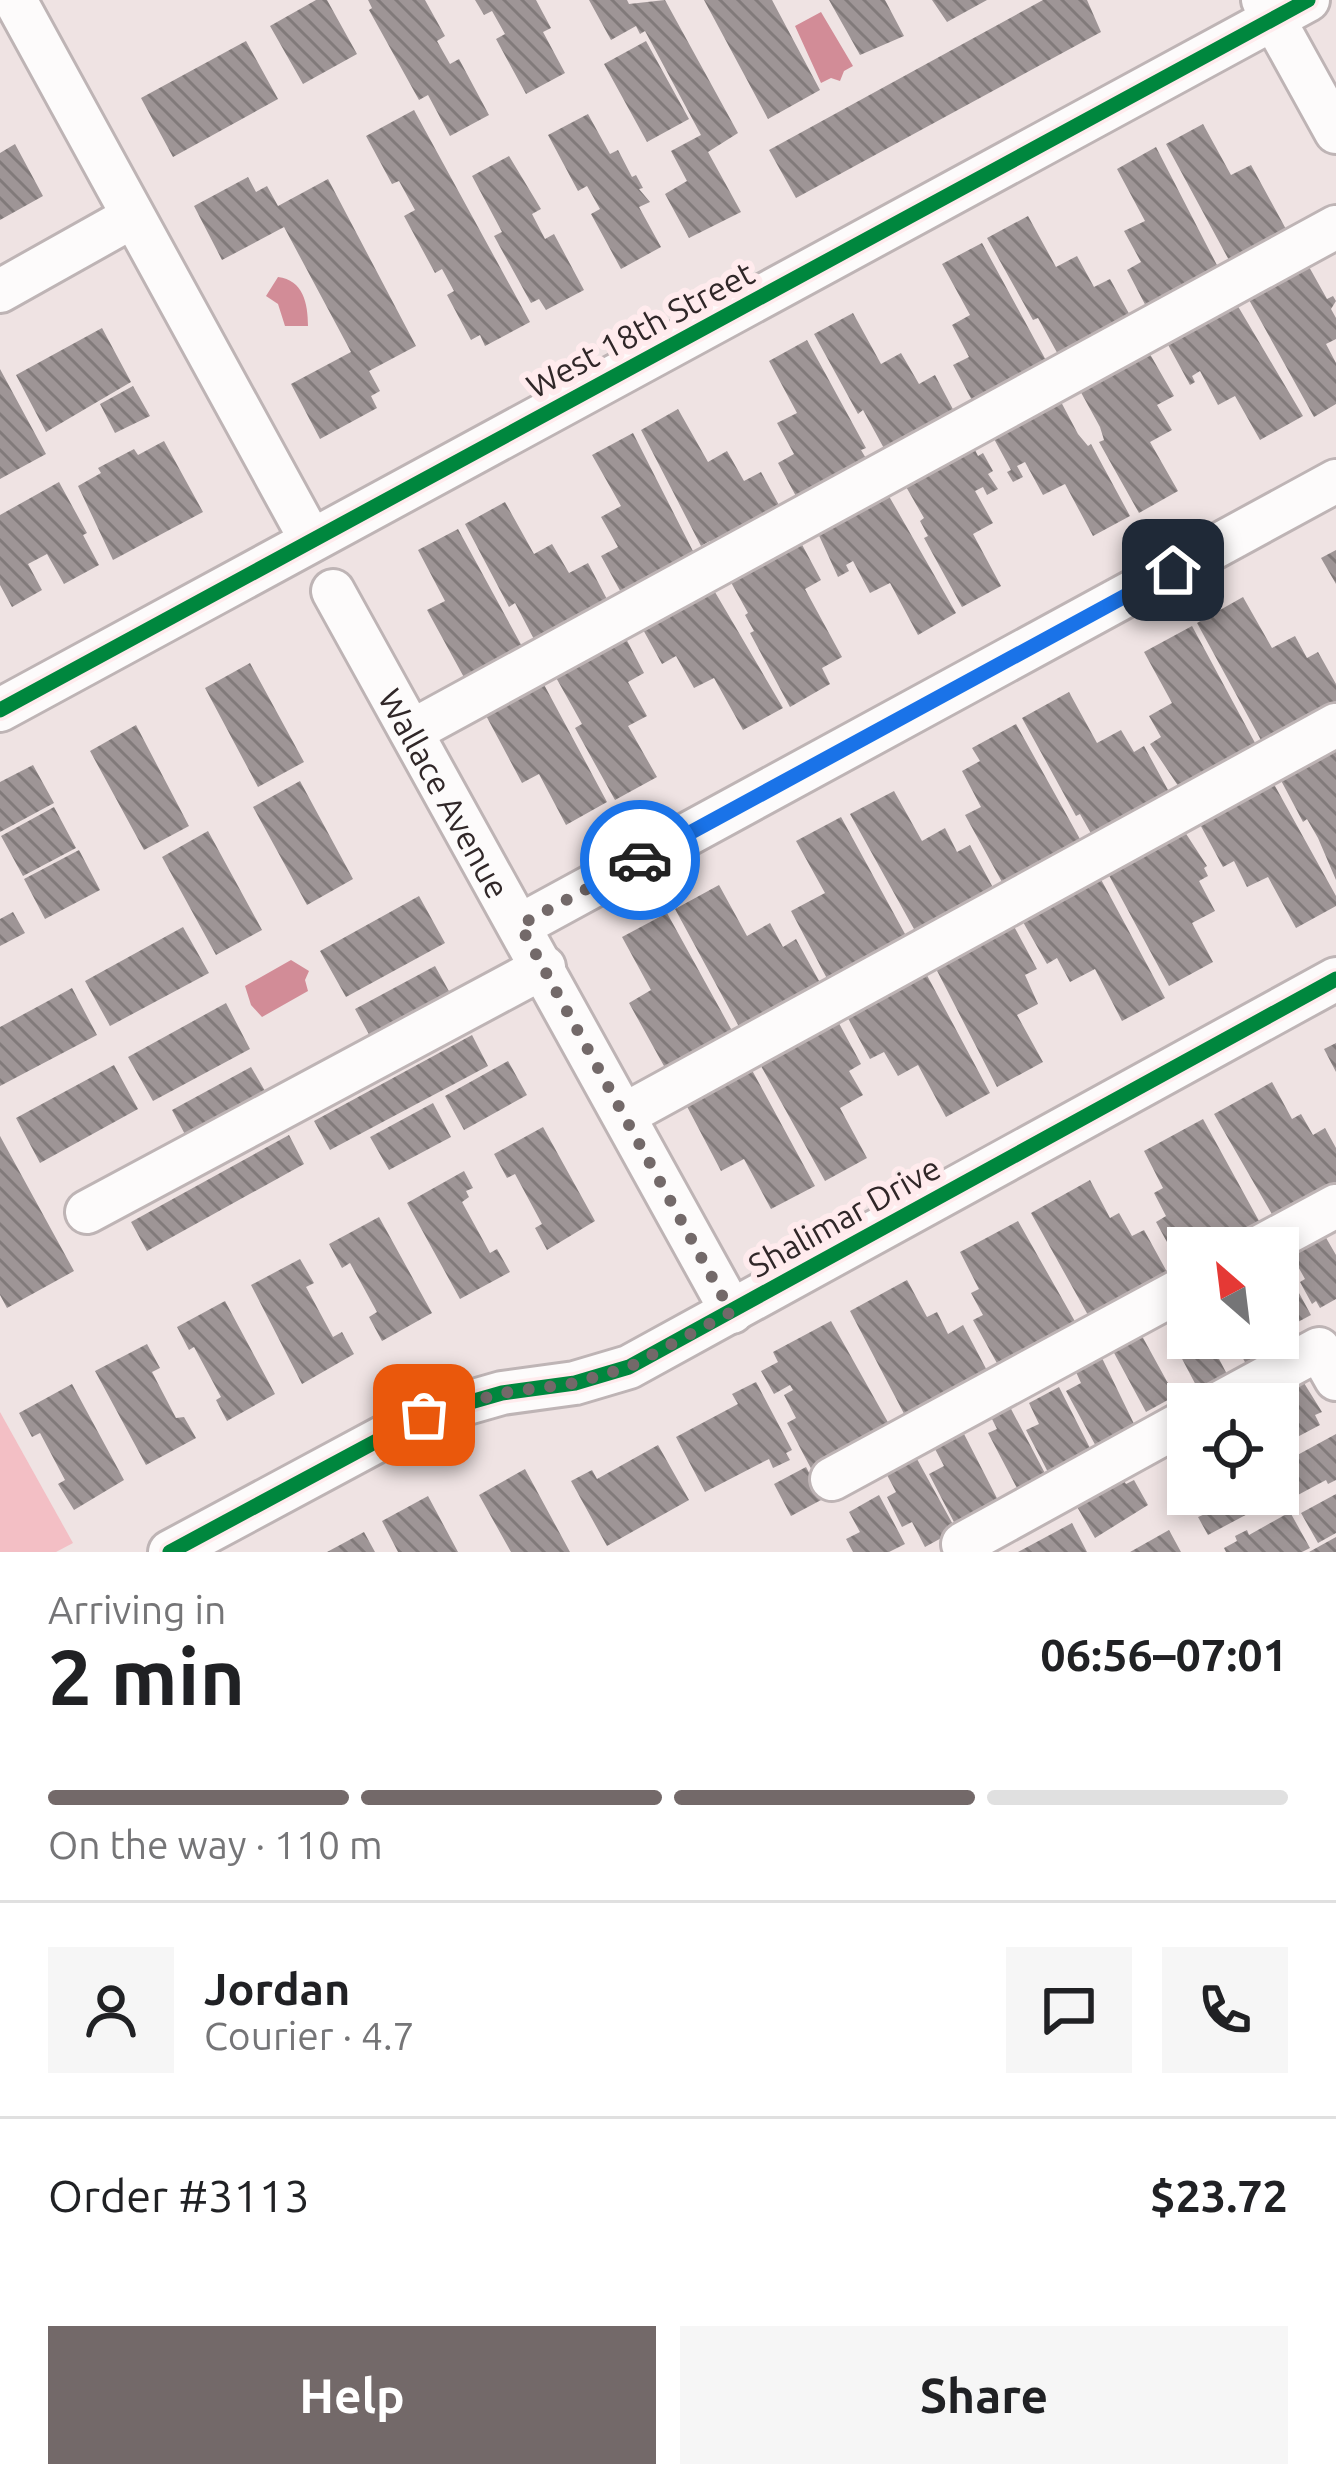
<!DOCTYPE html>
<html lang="en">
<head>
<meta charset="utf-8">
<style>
  :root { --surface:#fff; --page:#f6f6f6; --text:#202124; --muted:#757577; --line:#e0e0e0; --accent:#736969 }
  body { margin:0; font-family:Ubuntu,sans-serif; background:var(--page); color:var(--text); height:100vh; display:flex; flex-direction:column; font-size:45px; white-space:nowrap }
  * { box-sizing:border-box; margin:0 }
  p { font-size:39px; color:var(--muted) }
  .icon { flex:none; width:66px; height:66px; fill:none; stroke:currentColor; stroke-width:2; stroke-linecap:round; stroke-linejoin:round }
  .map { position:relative; height:1552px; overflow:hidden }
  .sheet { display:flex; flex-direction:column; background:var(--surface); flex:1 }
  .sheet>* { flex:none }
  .needle { width:78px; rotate:332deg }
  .buttons { position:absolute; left:1167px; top:1227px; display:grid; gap:24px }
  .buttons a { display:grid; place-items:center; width:132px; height:132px; border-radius:0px; background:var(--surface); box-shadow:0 6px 18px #0003; font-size:60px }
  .pin { position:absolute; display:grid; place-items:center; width:102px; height:102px; color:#fff; margin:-51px; border-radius:24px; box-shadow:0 6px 18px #0006 }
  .courier { position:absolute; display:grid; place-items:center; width:120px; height:120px; margin:-60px; border:9px solid #1a73e8; border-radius:50%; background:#fff; color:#222; box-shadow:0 3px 15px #0007 }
  .head em { font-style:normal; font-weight:700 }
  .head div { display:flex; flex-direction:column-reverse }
  .head { display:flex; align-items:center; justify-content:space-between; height:204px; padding:0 48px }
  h1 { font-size:78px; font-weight:700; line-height:90px }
  .bar { display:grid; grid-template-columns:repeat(4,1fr); gap:18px 12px; align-content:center; height:144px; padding:0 48px }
  .bar i { height:15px; border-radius:9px; background:var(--line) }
  .bar .current { background:var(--accent) }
  .bar p { grid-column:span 4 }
  .line { display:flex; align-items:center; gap:30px; padding:0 48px; border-top:3px solid var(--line) }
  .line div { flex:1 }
  .round { display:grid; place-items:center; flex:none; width:126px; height:126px; border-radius:0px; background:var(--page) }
  .button { display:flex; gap:24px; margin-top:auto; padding:24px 48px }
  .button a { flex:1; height:138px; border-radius:0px; background:var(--accent); color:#fff; font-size:48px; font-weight:700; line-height:138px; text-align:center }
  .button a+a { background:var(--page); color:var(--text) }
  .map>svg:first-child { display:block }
  .green { fill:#f3bfc5 }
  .water { fill:#d28c97 }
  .building { fill:url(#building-back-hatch) }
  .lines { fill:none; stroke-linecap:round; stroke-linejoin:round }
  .minor-casing { stroke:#beb4b5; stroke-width:48 }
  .minor { stroke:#fdfbfb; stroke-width:42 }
  .cycleway-casing { stroke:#ffebed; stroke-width:22 }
  .cycleway { stroke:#00873e; stroke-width:15 }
  .done { stroke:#736969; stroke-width:12; stroke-dasharray:0 21.6 }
  .route { stroke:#1a73e8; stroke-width:15 }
  .labels { text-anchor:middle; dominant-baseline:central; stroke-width:12; stroke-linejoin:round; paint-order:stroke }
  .street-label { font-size:33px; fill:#302728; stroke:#ffebed }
</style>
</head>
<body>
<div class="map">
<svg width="1336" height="1552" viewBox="0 0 1336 1552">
  <defs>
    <pattern id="building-back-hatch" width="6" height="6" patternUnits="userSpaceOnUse" patternTransform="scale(3)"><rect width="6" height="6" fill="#9e9596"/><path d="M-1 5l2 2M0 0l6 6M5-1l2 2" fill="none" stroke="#817a7a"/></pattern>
  </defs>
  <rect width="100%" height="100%" fill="#efe3e3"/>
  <path class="green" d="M 0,1412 L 73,1543 L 56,1552 L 0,1552 Z"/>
  <path class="water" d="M 821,12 L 853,66 L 844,71 L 840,81 L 831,78 L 821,83 L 795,26 Z
    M 278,277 C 303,280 308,303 308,326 L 285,326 L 278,304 L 266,296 Z
    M 291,960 L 309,971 L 305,980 L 308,991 L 262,1017 L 251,1005 L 245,986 Z"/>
  <path class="building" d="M 316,0 L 327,0 L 357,54 L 303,84 L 270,26 Z
    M 368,0 L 425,0 L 445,36 L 437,41 L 450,64 L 459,59 L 489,115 L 450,136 L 428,95 L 419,100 L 369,10 L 372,8 Z
    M 475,0 L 536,0 L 551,28 L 543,32 L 565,73 L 526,94 L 496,39 L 505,34 L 492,11 L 484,15 Z
    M 589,0 L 627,0 L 629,4 L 665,0 L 738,133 L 708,152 L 741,212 L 689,238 L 665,194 L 687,181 L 671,151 L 701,135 L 645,31 L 640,34 L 636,26 L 611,40 Z
    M 704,0 L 772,0 L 820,90 L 768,119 Z
    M 829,0 L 885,0 L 904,36 L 860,55 Z
    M 932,0 L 987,0 L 947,22 Z
    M 1043,0 L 1087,0 L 1101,32 L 796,198 L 769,150 Z
    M 246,41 L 278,99 L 173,157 L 141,98 Z
    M 646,41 L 689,119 L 647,142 L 604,64 Z
    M 414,110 L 530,322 L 485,346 L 480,335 L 471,340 L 447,295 L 454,291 L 442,269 L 435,273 L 404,216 L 415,210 L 399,181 L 392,184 L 366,136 Z
    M 588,114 L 610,154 L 618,150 L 632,177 L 636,175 L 643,188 L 639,189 L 650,202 L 639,207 L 661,247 L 621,269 L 591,214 L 600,209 L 587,186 L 578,191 L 548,135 Z
    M 1203,124 L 1231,175 L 1251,165 L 1287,231 L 1230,262 L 1166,144 Z
    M 15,144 L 43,196 L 0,220 L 0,153 Z
    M 1156,147 L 1221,273 L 1149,312 L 1127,270 L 1141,262 L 1124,231 L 1145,221 L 1117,169 Z
    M 509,156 L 541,209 L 532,214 L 545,239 L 554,234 L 584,290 L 546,310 L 539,299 L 531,303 L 494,236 L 502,232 L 472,176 Z
    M 248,177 L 256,192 L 267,186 L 278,206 L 328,179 L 416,346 L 369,371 L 380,391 L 371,396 L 377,408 L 320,439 L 291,384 L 351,352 L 284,227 L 222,260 L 194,206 Z
    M 1028,216 L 1056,267 L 1077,256 L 1094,287 L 1110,279 L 1132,319 L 1060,358 L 1038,318 L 1033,320 L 987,238 Z
    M 982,243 L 1048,364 L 974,404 L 953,365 L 969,357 L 952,325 L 970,315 L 942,264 Z
    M 1308,265 L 1327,299 L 1333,296 L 1336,301 L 1331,309 L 1336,318 L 1336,339 L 1326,344 L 1336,363 L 1336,404 L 1314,417 L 1248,298 Z
    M 1236,303 L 1303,416 L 1260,440 L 1235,396 L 1218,405 L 1200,371 L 1192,376 L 1195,382 L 1190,385 L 1166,341 Z
    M 853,313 L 881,364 L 901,353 L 919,384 L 935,375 L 956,415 L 886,452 L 863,410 L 858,414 L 814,334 Z
    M 102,328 L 131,382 L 46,432 L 16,375 Z
    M 807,340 L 866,448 L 861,450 L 867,460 L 797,498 L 778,463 L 794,454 L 777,423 L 797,413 L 769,361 Z
    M 1147,349 L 1174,396 L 1157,405 L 1172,430 L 1150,442 L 1178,491 L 1139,513 L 1099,442 L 1104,440 L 1100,427 L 1078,387 Z
    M 0,369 L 46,454 L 0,479 Z
    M 133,386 L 150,416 L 115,433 L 100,404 Z
    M 1060,400 L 1078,434 L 1088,446 L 1091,444 L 1130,516 L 1093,536 L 1065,484 L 1043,495 L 1025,462 L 1017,466 L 1023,477 L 1013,482 L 1007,472 L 1011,470 L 993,437 Z
    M 678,409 L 708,462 L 727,451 L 744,481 L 761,472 L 780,507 L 711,545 L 710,541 L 701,546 L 641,430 Z
    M 633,433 L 696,557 L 623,596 L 601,556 L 618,547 L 601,517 L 621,506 L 592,455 Z
    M 164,441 L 203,512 L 113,560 L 78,486 L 101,473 L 98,468 L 134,449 L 138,455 Z
    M 974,448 L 978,456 L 983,453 L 993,471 L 988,474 L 998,489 L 987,495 L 983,487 L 975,491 L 993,523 L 973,534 L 1001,586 L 962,607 L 924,538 L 928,536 L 920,521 L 924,518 L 905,485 Z
    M 59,482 L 87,533 L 83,535 L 99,565 L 64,584 L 47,554 L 28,564 L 42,590 L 12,607 L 0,585 L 0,515 Z
    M 886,491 L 956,613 L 918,635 L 890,583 L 870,593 L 853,561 L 846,565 L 849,571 L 838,577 L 816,529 Z
    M 505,502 L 534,554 L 552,544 L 569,573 L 588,563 L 610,605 L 537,645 L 515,603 L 509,607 L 465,524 Z
    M 458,529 L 524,650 L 466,681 L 427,610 L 445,601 L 418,550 Z
    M 799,539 L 821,580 L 805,589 L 842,657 L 822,668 L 830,684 L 790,707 L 750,633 L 754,631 L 745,615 L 748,613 L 728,577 Z
    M 1336,550 L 1336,584 L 1321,558 Z
    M 712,587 L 783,708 L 743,730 L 714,678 L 694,688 L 676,656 L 662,664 L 641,626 Z
    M 1243,597 L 1272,648 L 1295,636 L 1307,658 L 1318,652 L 1336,684 L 1336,713 L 1267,751 L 1197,623 Z
    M 1192,626 L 1261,754 L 1185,796 L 1150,744 L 1161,737 L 1149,716 L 1172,703 L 1144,652 Z
    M 624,635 L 644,673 L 628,682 L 647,716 L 628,726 L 657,777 L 615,800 L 575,728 L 582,724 L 554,674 Z
    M 250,663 L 304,762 L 258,787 L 205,688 Z
    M 541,679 L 607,802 L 566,825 L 539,774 L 522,783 L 483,710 Z
    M 1069,692 L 1097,743 L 1121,730 L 1134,752 L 1144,746 L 1174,801 L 1097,844 L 1080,814 L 1076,816 L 1022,718 Z
    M 1016,724 L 1085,848 L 1007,891 L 965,815 L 981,807 L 962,771 L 980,761 L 972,748 Z
    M 136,725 L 189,826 L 144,850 L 90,751 Z
    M 1336,739 L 1336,880 L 1318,838 L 1307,819 L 1303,822 L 1276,771 Z
    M 33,765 L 54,803 L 0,832 L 0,782 Z
    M 1270,777 L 1336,896 L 1336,906 L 1296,928 L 1268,877 L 1247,887 L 1234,861 L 1223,867 L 1196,817 Z
    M 300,781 L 353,879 L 307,905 L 253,807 Z
    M 894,791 L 922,841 L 945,828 L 957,852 L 970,845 L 997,895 L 919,938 L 850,814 Z
    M 54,807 L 76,848 L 23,876 L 1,836 Z
    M 841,817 L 910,943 L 831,986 L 791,911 L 825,893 L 796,841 Z
    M 1181,826 L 1207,866 L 1204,868 L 1208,876 L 1199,881 L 1215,911 L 1192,923 L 1213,962 L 1169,986 L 1105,868 Z
    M 208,831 L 262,930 L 216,955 L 162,857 Z
    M 79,850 L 100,890 L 45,919 L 24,879 Z
    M 1097,872 L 1165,998 L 1122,1021 L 1095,969 L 1070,982 L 1057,958 L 1047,964 L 1019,915 Z
    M 719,885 L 747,936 L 770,923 L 783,947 L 796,939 L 824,990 L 743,1034 L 675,909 Z
    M 419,896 L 445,943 L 346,997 L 320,951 Z
    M 13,912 L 25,933 L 0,946 L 0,919 Z
    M 667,913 L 736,1038 L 669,1075 L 629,1003 L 651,990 L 622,937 Z
    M 1010,919 L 1037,969 L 1025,975 L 1038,1004 L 1017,1015 L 1043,1062 L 997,1087 L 932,961 Z
    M 183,927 L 209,973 L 110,1026 L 85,981 Z
    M 435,966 L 451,995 L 371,1038 L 355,1009 Z
    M 922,966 L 990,1093 L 946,1117 L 918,1065 L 898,1076 L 884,1052 L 870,1059 L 843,1009 Z
    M 72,988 L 97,1035 L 0,1086 L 0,1027 Z
    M 226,1003 L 250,1049 L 153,1101 L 128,1057 Z
    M 834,1014 L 861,1064 L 849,1071 L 863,1095 L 840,1108 L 867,1158 L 825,1181 L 756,1057 Z
    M 472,1035 L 488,1066 L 330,1150 L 314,1121 Z
    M 1336,1043 L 1336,1072 L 1324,1049 Z
    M 508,1061 L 527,1095 L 464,1130 L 445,1096 Z
    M 747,1061 L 815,1186 L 771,1209 L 744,1159 L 721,1171 L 682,1097 Z
    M 114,1065 L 138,1109 L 40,1163 L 16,1118 Z
    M 251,1067 L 268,1096 L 188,1140 L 172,1110 Z
    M 1272,1082 L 1292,1119 L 1301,1114 L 1313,1135 L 1325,1128 L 1336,1148 L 1336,1191 L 1277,1223 L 1214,1114 Z
    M 433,1103 L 451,1137 L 389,1170 L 370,1137 Z
    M 1203,1119 L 1264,1230 L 1232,1248 L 1188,1248 L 1188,1274 L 1185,1275 L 1156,1222 L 1166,1216 L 1154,1193 L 1163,1188 L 1144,1151 Z
    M 543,1127 L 595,1221 L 547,1250 L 535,1228 L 542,1224 L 515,1174 L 507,1178 L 494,1154 Z
    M 289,1135 L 304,1164 L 147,1251 L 131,1222 Z
    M 0,1136 L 74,1271 L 7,1308 L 0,1295 Z
    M 464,1171 L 473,1188 L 466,1191 L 469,1197 L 462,1202 L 490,1253 L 497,1249 L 510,1272 L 460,1299 L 407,1203 Z
    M 1090,1180 L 1110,1218 L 1119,1213 L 1132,1236 L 1144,1230 L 1172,1281 L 1093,1324 L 1031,1213 Z
    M 379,1217 L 432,1313 L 382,1341 L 369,1317 L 377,1312 L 350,1263 L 342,1268 L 329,1244 Z
    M 1018,1221 L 1081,1332 L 1003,1374 L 973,1320 L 983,1315 L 971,1293 L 979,1289 L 960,1252 Z
    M 1325,1236 L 1336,1255 L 1336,1299 L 1320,1308 L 1316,1301 L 1312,1304 L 1300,1282 L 1305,1279 L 1291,1254 Z
    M 300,1259 L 314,1283 L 306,1287 L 333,1337 L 342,1332 L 354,1354 L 302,1384 L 251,1285 Z
    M 1281,1260 L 1311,1315 L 1281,1331 L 1278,1261 Z
    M 907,1280 L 927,1317 L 937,1312 L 948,1334 L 963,1325 L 992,1380 L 910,1425 L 850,1311 Z
    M 225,1301 L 275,1394 L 227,1421 L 216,1400 L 221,1397 L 194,1347 L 189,1350 L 177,1327 Z
    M 1188,1319 L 1188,1338 L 1208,1338 L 1229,1378 L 1199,1391 L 1180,1355 L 1190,1350 L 1177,1325 Z
    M 831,1321 L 894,1433 L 815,1476 L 787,1423 L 796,1418 L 784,1395 L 793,1390 L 790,1385 L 774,1394 L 761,1371 L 778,1362 L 773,1352 Z
    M 1142,1336 L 1175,1396 L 1146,1412 L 1113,1351 Z
    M 1232,1338 L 1268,1338 L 1277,1356 L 1259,1366 L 1256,1359 L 1246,1364 Z
    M 147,1344 L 160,1368 L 152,1372 L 176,1418 L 184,1417 L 196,1438 L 146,1465 L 95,1371 Z
    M 1102,1358 L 1137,1430 L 1098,1450 L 1066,1391 L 1081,1383 L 1076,1372 Z
    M 756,1382 L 792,1450 L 786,1453 L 790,1460 L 773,1468 L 769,1459 L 705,1492 L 676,1437 L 738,1404 L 732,1394 Z
    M 1304,1383 L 1322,1412 L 1315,1415 L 1320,1425 L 1284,1444 L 1278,1432 L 1278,1404 L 1265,1404 Z
    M 72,1384 L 124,1480 L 74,1510 L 58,1484 L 65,1480 L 40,1433 L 32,1437 L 19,1413 Z
    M 1059,1387 L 1093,1454 L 1050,1476 L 1026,1430 L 1039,1424 L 1029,1403 Z
    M 1010,1407 L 1048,1479 L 1019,1492 L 988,1433 L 997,1429 L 991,1417 Z
    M 964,1434 L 1002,1508 L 957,1528 L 929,1474 L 944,1466 L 935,1449 Z
    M 1336,1434 L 1336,1480 L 1328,1484 L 1326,1480 L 1296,1496 L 1279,1465 Z
    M 658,1445 L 689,1500 L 607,1546 L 571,1481 L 592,1470 L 597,1479 Z
    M 917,1459 L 956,1530 L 925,1547 L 912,1522 L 902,1527 L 887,1497 L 896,1492 L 887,1475 Z
    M 806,1467 L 823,1499 L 791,1516 L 774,1484 Z
    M 525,1469 L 570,1552 L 511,1552 L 479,1495 Z
    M 1123,1479 L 1126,1484 L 1134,1480 L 1148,1505 L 1095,1538 L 1076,1505 Z
    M 1218,1494 L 1285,1494 L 1208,1535 L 1198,1517 L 1205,1514 L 1199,1504 Z
    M 1336,1494 L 1336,1533 L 1318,1543 L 1301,1513 Z
    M 879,1495 L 905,1544 L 889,1552 L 853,1552 L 846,1539 L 860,1532 L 849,1512 Z
    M 428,1496 L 458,1552 L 398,1552 L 382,1521 Z
    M 1290,1512 L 1310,1548 L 1302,1552 L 1226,1552 L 1224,1548 L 1237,1541 L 1235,1536 L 1247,1530 L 1249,1535 Z
    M 1072,1523 L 1087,1552 L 1018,1552 Z
    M 1169,1530 L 1181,1552 L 1130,1552 Z
    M 364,1532 L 375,1552 L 327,1552 Z
    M 1336,1537 L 1336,1552 L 1309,1552 Z"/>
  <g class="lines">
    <g class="minor-casing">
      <g id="minor">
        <path d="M 15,0 L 311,540"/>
        <path d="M 1263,0 L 1336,132"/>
        <path d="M 0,291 L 132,217"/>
        <path id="s1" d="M 333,591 L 732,1312"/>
        <path d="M 0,710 L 1308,0"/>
        <path d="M 412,731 L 1336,227"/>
        <path d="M 521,925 L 1336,481"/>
        <path d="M 624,1115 L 1336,725"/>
        <path d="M 87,1212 L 544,967"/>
        <path d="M 1258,1248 L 1336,1206"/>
        <path d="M 1218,1404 L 1319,1349 L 1336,1379"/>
        <path d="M 832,1479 L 1188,1286"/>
        <path d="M 170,1552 L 425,1415 L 502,1393 L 575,1383 L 629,1367 L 1336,979"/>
        <path d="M 968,1552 L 963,1544 L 1188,1420"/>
      </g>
    </g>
    <use href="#minor" class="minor"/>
    <g class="cycleway-casing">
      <path id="cycleway" d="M 0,710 L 1308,0
        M 170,1552 L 425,1415 L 502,1393 L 575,1383 L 629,1367 L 1336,979"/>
    </g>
    <use href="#cycleway" class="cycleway"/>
  </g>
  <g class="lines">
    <path class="done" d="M 424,1415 L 502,1393 L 575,1383 L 629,1367 L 731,1312 L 520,925 L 640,860"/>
    <path class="route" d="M 640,860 L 1173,570"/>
  </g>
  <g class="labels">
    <g class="street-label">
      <text transform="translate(640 329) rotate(-28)">West 18th Street</text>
      <text stroke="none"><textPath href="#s1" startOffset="231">Wallace Avenue</textPath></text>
      <text transform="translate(844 1216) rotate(-29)">Shalimar Drive</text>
    </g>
  </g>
</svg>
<div class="buttons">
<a><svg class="needle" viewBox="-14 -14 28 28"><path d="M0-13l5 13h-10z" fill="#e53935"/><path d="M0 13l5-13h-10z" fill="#757577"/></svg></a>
<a><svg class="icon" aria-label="locate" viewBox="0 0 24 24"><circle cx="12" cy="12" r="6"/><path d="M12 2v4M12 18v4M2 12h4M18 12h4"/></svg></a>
</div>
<div class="pin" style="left:424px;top:1415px;background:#ea580c"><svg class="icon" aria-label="bag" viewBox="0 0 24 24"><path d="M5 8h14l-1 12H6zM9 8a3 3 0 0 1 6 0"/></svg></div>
<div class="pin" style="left:1173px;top:570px;background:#1f2937"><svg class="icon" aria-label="home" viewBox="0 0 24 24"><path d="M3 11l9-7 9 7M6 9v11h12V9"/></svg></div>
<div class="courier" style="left:640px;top:860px"><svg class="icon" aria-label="car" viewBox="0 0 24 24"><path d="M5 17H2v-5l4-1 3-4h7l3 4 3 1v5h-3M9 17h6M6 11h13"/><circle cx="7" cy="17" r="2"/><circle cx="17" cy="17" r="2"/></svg></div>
</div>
<section class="sheet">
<div class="head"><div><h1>2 min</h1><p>Arriving in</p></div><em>06:56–07:01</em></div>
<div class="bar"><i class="current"></i><i class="current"></i><i class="current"></i><i></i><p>On the way · 110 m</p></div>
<div class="line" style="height:216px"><a class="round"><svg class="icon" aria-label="person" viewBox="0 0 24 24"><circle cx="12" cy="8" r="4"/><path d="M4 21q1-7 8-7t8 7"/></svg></a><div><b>Jordan</b><p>Courier · 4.7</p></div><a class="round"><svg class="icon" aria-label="chat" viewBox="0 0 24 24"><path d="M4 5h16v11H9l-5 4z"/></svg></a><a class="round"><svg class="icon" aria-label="phone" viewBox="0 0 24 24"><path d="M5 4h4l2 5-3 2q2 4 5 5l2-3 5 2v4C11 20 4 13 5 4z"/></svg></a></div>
<div class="line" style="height:156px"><div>Order #3113</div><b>$23.72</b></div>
<div class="button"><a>Help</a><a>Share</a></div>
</section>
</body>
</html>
